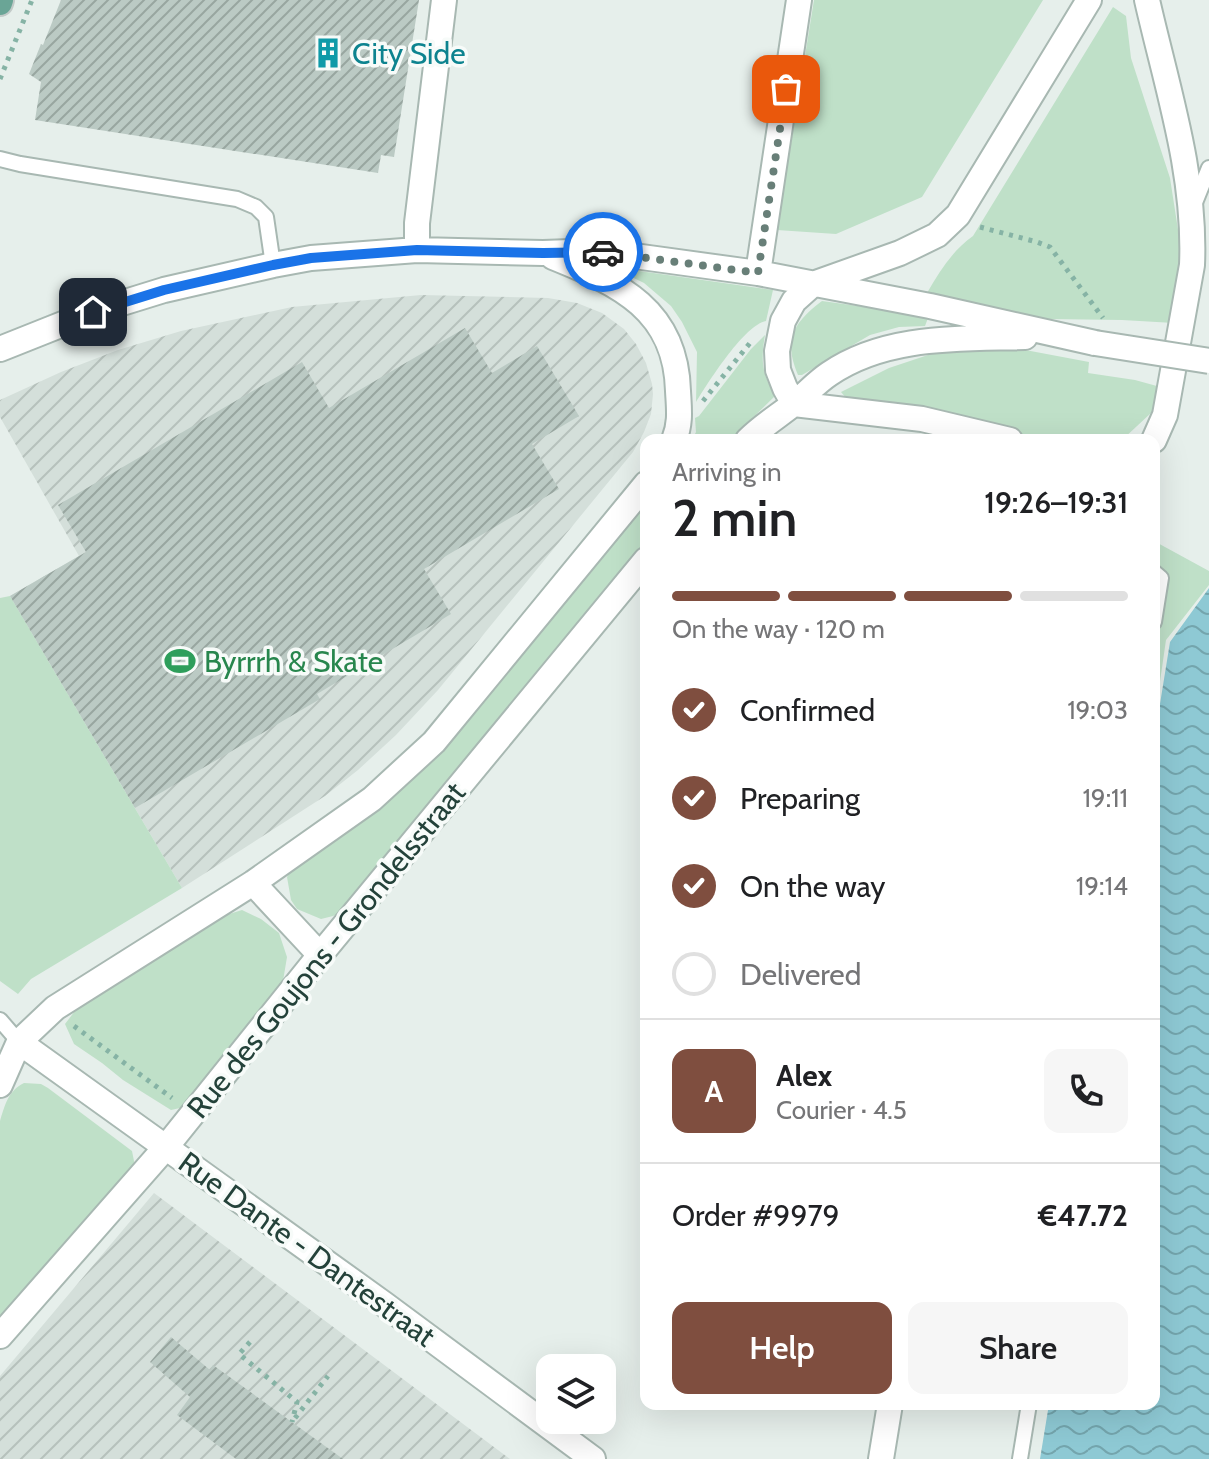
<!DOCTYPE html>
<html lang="en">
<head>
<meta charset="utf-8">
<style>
  :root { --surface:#fff; --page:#f6f6f6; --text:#202124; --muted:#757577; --line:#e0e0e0; --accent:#7f4e3f }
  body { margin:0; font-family:Cabin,sans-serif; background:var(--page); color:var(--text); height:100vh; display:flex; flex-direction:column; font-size:30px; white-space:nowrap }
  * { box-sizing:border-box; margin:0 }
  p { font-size:26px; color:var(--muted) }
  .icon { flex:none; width:44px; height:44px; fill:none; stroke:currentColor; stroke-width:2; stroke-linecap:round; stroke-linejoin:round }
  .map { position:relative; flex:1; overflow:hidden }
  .side { position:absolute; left:640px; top:434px; width:520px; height:976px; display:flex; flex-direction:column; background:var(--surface); border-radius:16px; box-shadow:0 8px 32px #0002 }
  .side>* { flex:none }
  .buttons { position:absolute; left:536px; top:1354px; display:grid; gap:16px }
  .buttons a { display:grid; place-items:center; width:80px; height:80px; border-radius:16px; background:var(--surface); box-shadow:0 8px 32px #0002; font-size:40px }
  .pin { position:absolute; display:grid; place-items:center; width:68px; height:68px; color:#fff; margin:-34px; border-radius:16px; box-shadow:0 4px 12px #0006 }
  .courier { position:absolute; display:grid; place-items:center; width:80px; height:80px; margin:-40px; border:6px solid #1a73e8; border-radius:50%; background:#fff; color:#222; box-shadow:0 2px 10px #0007 }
  .headline em { font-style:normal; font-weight:600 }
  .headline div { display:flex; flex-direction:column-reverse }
  .headline { display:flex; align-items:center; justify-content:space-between; height:136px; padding:0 32px }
  h1 { font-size:52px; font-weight:600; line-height:60px }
  .bar { display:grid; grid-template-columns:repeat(4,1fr); gap:12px 8px; align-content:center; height:96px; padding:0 32px }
  .bar i { height:10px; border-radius:6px; background:var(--line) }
  .bar .selected { background:var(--accent) }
  .bar p { grid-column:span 4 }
  .line { display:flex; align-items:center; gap:20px; padding:0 32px; border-top:2px solid var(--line) }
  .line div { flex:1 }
  .round { display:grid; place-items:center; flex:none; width:84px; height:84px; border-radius:16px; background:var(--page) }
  ol { padding:0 32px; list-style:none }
  li { display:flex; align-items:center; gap:24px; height:88px }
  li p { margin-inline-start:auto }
  li .icon { padding:8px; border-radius:50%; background:var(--accent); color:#fff; stroke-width:4 }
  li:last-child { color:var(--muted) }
  li i { width:44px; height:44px; border:4px solid var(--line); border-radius:50% }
  .cta { display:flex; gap:16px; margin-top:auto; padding:16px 32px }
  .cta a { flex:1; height:92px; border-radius:16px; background:var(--accent); color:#fff; font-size:32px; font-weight:600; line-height:92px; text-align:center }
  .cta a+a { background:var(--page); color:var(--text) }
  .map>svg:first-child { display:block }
  .industrial { fill:url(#industrial-furrows) }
  .green { fill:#bfe0c8 }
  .water { fill:url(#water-waves) }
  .building { fill:url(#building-hatch) }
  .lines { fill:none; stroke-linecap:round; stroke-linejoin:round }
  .service-casing { stroke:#a8b8b2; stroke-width:18 }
  .minor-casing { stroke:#a8b8b2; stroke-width:28 }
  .primary-casing { stroke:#c2cac8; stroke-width:28 }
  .path { stroke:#86b3a5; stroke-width:5; stroke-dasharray:4 6; stroke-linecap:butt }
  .service { stroke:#fff; stroke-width:14 }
  .minor { stroke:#fff; stroke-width:24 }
  .primary { stroke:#6aa596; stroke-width:24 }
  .minor-bridge-casing { stroke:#a8b8b2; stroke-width:28; stroke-linecap:butt }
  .minor-bridge { stroke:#fff; stroke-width:24 }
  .done { stroke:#687f78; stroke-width:8; stroke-dasharray:0 14.4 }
  .route { stroke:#1a73e8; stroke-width:10 }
  .labels { text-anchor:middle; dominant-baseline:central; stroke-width:7; stroke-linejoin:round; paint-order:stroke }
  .culture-label { font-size:30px; fill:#0d838f; stroke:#f7fbf9; text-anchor:start }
  .leisure-label { font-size:30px; fill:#27864d; stroke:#f7fbf9; text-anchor:start }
  .street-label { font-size:30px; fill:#24423a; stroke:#f7fbf9 }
</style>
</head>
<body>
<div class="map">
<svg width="1209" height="1459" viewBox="0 0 1209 1459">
  <defs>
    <pattern id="industrial-furrows" width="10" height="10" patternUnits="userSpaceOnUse" patternTransform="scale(2)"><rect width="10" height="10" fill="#d4dfda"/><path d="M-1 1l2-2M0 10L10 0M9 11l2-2" fill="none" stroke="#b6c1bc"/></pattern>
    <pattern id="water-waves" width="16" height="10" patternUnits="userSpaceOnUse" patternTransform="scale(2)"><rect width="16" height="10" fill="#8ec9d4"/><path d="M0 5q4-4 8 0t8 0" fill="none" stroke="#74a5ad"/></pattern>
    <pattern id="building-hatch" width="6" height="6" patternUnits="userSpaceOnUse" patternTransform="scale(2)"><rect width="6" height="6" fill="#bbcac4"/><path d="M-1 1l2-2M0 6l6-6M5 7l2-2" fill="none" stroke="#98a6a0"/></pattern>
  </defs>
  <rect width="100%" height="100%" fill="#e6efeb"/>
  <path class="industrial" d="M 421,295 L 548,298 L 577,303 L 602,313 L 624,329 L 636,344 L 646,363 L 652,384 L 653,394 L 651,414 L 644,432 L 633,452 L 438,690 L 396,735 L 358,770 L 325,796 L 182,888 L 10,596 L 79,556 L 0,417 L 0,400 L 61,372 L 118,350 L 181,331 L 292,307 Z
    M 154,1193 L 510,1459 L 0,1459 L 0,1376 Z"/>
  <path class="green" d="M 814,0 L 1043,0 L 922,197 L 836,234 L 777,230 Z
    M 1113,7 L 1126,16 L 1131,58 L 1170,178 L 1181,249 L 1174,323 L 1122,320 L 1048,319 L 988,314 L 954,306 L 927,293 C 940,271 952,251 973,236 Z
    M 611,267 L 773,290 L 766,321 C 744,325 708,383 696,402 L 697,352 L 682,322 L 671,306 L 644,283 Z
    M 822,301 L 901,312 L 928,318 L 925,326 L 899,327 L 870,335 L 802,375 L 798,375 C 783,340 793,323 822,301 Z
    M 765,335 C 761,359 761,375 776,395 L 730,440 L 692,440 L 696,432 L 695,418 L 699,416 L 751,349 Z
    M 1015,348 L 1089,362 L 1088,373 L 1135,380 L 1164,388 L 1151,413 L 1122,440 L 1038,439 L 974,423 L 847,399 L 841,392 L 889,368 L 937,352 Z
    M 646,498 L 646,545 L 344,911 L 333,916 L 321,919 L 297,909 L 291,900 L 287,877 L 294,866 L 362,818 Z
    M 1154,541 L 1209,571 L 1209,585 L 1166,640 L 1154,723 Z
    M 10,596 L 182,888 L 31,979 L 18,994 L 0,981 L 0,598 Z
    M 242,910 L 261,919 L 279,933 L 287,957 L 282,987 L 186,1104 L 180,1108 L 171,1110 L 123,1080 L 102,1063 L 74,1044 L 65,1024 L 78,1007 L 204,922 Z
    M 24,1083 L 41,1084 L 48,1088 L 132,1151 L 135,1166 L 0,1325 L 0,1121 C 5,1105 8,1091 24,1083 Z"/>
  <path class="water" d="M 1209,588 L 1209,1459 L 1040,1459 L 1049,1404 L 1154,1404 L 1154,741 L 1170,642 Z"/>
  <path class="building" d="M 61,0 L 419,0 L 394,157 L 381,155 L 378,173 L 35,120 L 41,82 L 29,74 L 41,44 L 43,45 Z
    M 465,328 L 492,373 L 537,346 L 579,416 L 532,444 L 559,489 L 424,569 L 451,614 L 317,694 L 320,699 L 135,808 L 10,596 L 86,552 L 58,505 L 302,362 L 329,408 Z
    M 171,1337 L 210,1370 L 213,1365 L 343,1459 L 236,1459 L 177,1415 L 190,1397 L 150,1362 Z"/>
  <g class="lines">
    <g class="service-casing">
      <path id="service" d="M 0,159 L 20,164 L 237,199 L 256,207 L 266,217 L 273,265
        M 1194,205 L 1209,168
        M 1154,572 L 1161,578 L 1154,622
        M 0,1020 L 19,1042
        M 1020,1459 L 1029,1404"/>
    </g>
    <g class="minor-casing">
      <path id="minor" d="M 1147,0 C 1167,88 1196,174 1192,265 L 1165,415 L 1154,440
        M 417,250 L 417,223 L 444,0
        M 553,257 C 620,284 676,310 678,391 C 679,409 681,423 674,440
        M 758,273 L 799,0
        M 0,349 L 93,312 L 164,290 L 273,265 L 311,258 L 417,250 L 543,253 L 598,251 L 758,273 L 930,306 L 1095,343
        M 794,404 L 785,388 L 778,370 L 777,351 L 783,321 L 794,301 L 813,284 L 900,253 L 937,235 L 958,215 L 1089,0
        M 794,404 L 922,419 L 1010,440
        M 748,440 C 763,425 780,415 796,402 C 807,393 817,382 829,374 C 886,335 959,339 1025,337
        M 253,883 L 320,955
        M 19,1042 L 384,1304 L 593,1459
        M 0,1085 L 19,1042 L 55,1008 L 253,883 L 372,799 L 434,742 L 646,484
        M 0,1336 L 166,1147 L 320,955 L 646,560
        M 881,1459 L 890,1404"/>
    </g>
    <g class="primary-casing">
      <path id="primary" d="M 0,3 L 1,0"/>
    </g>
    <path class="path" d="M 0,79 L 32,0
      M 980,227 L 1037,242 L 1050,247 L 1103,318
      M 703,401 L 750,343
      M 74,1026 L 172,1098
      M 250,1342 L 239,1354 L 297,1402 L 292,1422
      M 295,1418 L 328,1376"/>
    <use href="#service" class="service"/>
    <use href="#minor" class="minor"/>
    <use href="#primary" class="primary"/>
    <g class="minor-bridge-casing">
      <path id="minor-bridge" d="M 1095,343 L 1209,361"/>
    </g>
    <use href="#minor-bridge" class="minor-bridge"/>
  </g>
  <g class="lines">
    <path class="done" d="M 603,252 L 758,273 L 786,89"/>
    <path class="route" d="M 93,312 L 164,290 L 273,265 L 311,258 L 417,250 L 543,253 L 603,252"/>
  </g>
  <defs>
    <g id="building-bare" transform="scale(2.4)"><path d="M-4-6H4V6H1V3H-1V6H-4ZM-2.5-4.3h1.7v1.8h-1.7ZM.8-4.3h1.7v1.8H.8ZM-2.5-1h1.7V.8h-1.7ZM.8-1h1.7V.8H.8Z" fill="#0f9aa8" stroke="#f7fbf9" stroke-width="2.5" paint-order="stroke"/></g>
    <g id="stadium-bare" transform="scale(2.4)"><path d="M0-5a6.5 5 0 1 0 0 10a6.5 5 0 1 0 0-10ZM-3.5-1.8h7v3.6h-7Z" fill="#2e9e5b" stroke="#f7fbf9" stroke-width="2.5" paint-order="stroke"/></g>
  </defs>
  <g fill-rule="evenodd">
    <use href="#building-bare" x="328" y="53"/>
    <use href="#stadium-bare" x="180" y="661"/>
  </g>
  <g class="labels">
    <g class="culture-label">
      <text x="352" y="53">City Side</text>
    </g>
    <g class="leisure-label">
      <text x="204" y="661">Byrrrh &amp; Skate</text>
    </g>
    <g class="street-label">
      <text transform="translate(326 950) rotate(-51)">Rue des Goujons - Grondelsstraat</text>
      <text transform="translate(307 1249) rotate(36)">Rue Dante - Dantestraat</text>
    </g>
  </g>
</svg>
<div class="buttons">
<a><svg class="icon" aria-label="layers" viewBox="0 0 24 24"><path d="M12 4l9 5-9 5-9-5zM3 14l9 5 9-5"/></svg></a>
</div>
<div class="pin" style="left:786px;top:89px;background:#ea580c"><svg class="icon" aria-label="bag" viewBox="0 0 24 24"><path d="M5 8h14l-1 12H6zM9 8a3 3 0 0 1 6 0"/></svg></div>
<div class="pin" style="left:93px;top:312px;background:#1f2937"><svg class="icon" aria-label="home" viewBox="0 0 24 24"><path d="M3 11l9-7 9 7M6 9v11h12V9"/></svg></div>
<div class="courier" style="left:603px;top:252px"><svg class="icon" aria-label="car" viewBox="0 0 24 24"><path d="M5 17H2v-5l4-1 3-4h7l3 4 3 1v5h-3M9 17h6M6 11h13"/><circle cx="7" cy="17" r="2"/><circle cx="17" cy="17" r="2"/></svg></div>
<section class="side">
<div class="headline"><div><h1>2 min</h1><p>Arriving in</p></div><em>19:26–19:31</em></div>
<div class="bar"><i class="selected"></i><i class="selected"></i><i class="selected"></i><i></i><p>On the way · 120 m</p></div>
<ol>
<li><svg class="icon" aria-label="check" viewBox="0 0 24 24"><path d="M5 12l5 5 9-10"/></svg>Confirmed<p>19:03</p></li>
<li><svg class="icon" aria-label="check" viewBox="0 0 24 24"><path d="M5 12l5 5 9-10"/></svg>Preparing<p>19:11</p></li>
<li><svg class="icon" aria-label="check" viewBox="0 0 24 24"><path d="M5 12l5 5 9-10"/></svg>On the way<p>19:14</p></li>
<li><i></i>Delivered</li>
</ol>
<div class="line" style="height:144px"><b class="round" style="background:var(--accent);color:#fff">A</b><div><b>Alex</b><p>Courier · 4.5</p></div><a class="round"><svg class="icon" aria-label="phone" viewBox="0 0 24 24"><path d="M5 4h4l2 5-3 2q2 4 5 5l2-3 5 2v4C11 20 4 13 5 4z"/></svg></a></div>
<div class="line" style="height:104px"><div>Order #9979</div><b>€47.72</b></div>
<div class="cta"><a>Help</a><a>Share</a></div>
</section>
</div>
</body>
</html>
